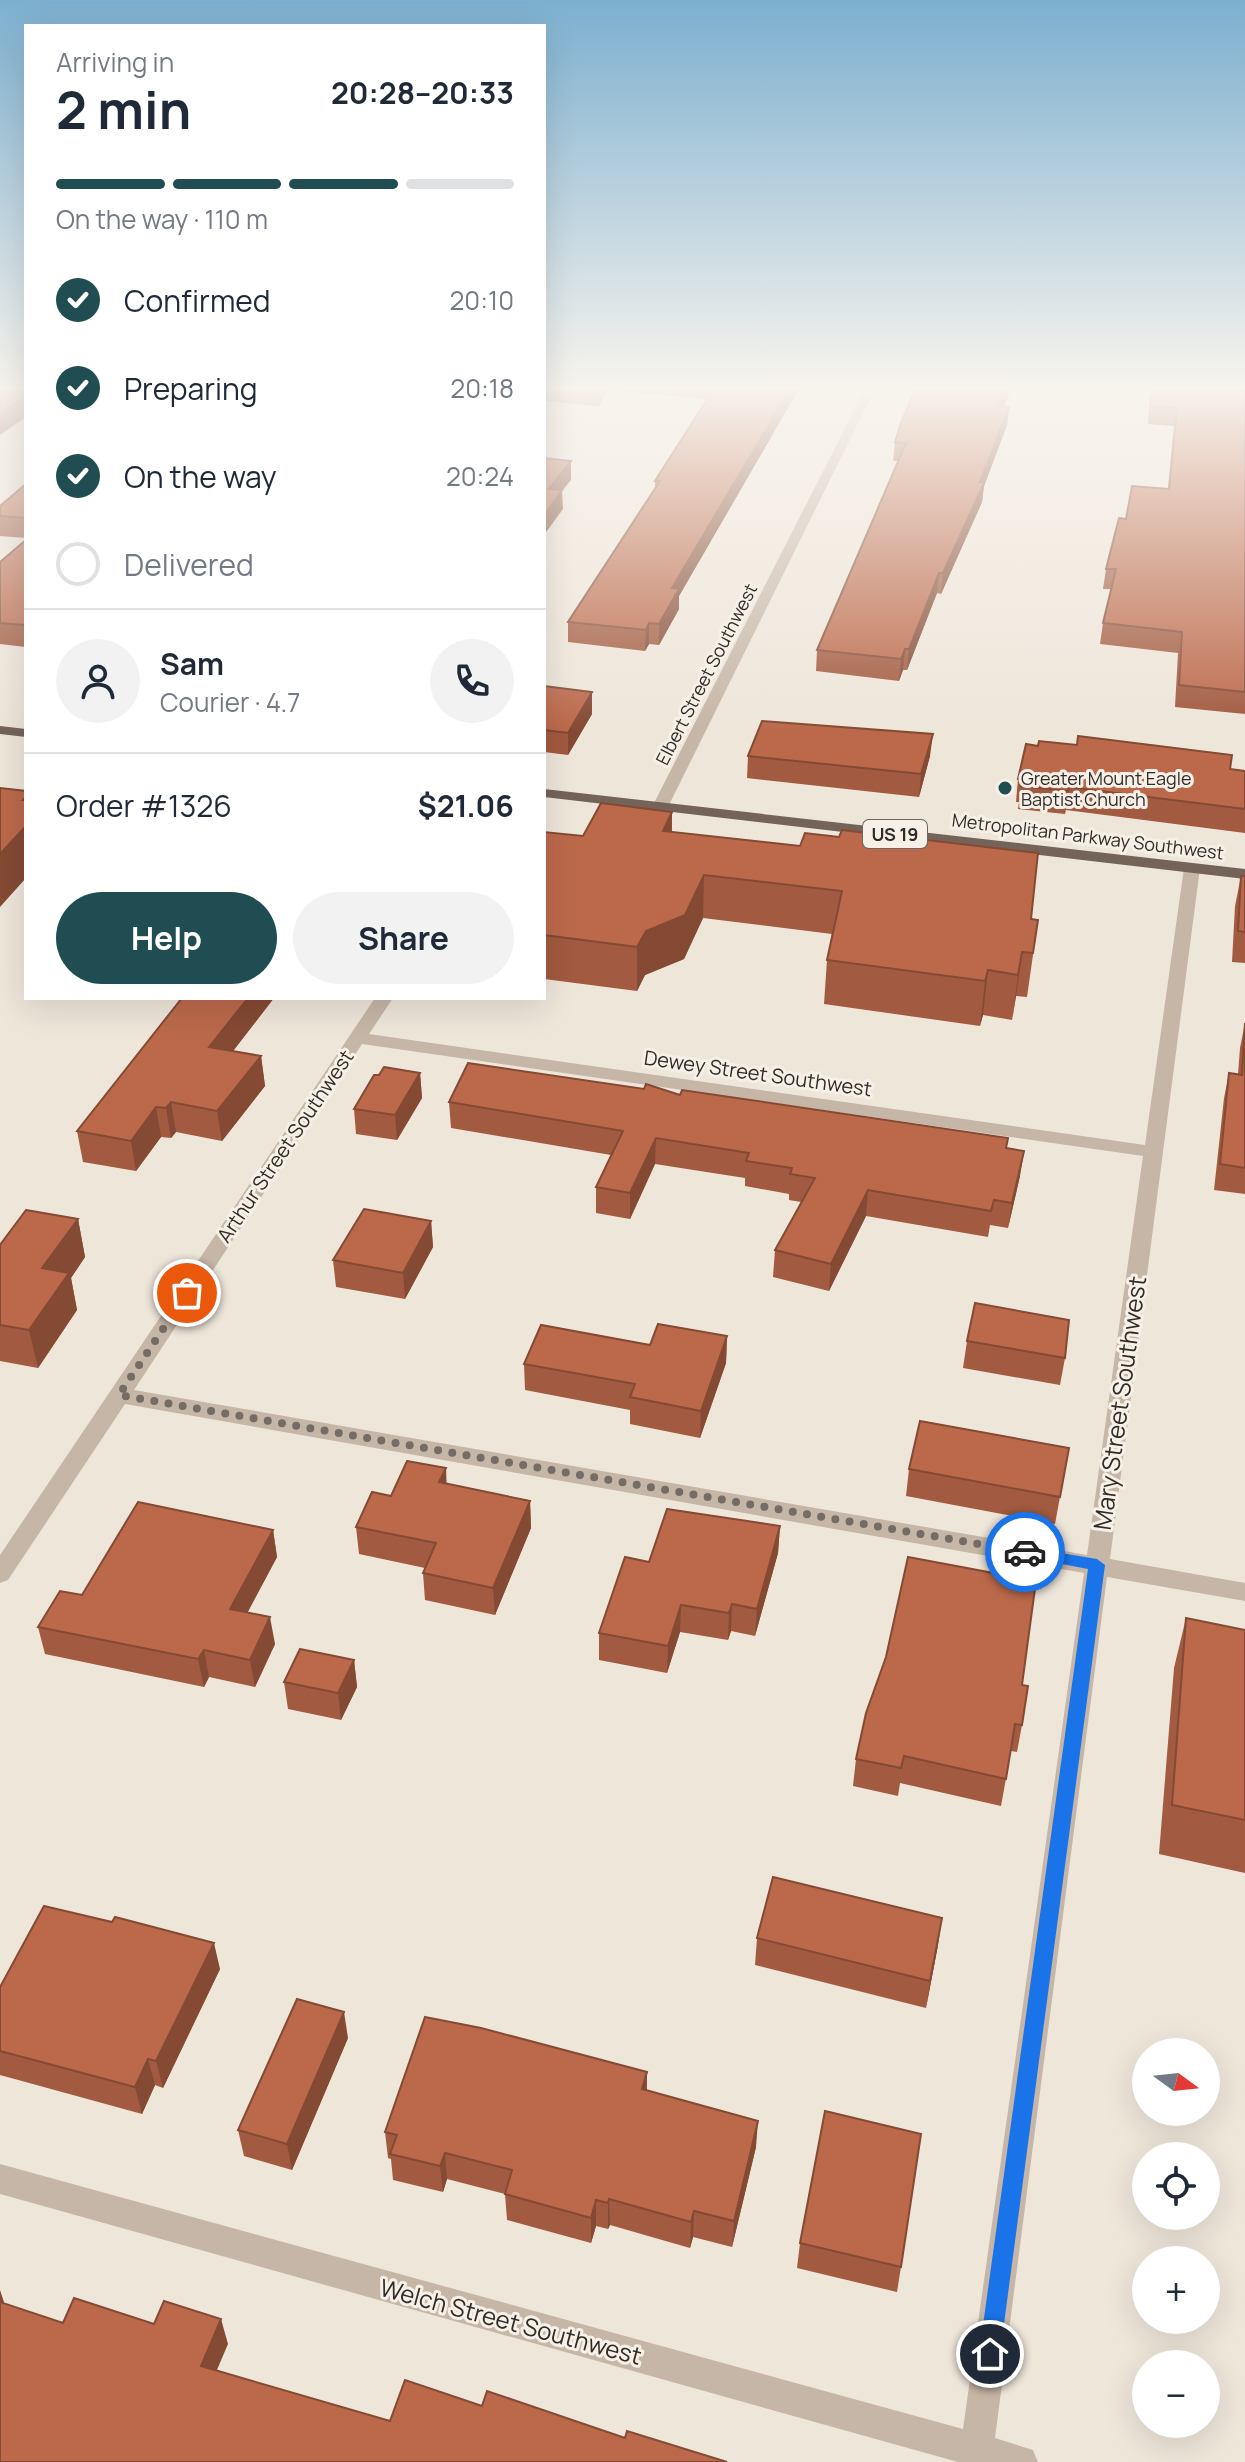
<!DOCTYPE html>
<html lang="en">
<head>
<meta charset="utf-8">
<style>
  :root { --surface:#fff; --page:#f2f2f3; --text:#1f2937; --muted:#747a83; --line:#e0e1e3; --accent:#204d51 }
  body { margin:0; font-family:Manrope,sans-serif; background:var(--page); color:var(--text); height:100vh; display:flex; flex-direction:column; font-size:30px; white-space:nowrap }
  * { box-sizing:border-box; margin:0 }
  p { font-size:26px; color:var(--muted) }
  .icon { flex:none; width:44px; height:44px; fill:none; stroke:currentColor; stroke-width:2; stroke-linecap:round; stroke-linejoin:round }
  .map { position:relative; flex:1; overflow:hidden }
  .drawer { position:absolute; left:24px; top:24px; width:522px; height:976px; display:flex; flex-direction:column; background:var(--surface); border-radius:0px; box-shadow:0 8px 32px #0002 }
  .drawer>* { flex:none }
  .needle { width:52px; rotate:105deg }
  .controls { position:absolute; left:1132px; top:2038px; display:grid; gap:16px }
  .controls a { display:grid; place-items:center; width:88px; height:88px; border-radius:50%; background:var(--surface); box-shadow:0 8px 32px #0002; font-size:40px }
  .pin { position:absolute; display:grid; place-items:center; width:68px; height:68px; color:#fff; margin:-34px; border:4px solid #fff; border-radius:50%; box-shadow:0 2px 8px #0007 }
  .courier { position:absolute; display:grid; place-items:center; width:80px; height:80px; margin:-40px; border:6px solid #1a73e8; border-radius:50%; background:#fff; color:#222; box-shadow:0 2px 10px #0007 }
  .summary em { font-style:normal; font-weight:700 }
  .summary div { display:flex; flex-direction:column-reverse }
  .summary { display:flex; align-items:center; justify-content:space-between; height:136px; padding:0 32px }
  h1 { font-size:52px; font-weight:700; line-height:60px }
  .bar { display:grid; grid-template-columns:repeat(4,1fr); gap:12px 8px; align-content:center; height:96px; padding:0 32px }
  .bar i { height:10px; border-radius:6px; background:var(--line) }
  .bar .active { background:var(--accent) }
  .bar p { grid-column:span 4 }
  .line { display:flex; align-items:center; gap:20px; padding:0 32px; border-top:2px solid var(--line) }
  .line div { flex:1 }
  .round { display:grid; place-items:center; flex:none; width:84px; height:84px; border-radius:42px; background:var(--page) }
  ol { padding:0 32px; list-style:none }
  li { display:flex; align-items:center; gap:24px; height:88px }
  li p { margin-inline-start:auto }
  li .icon { padding:8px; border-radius:50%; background:var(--accent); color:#fff; stroke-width:4 }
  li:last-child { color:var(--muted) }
  li i { width:44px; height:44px; border:4px solid var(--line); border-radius:50% }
  .button { display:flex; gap:16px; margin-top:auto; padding:16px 32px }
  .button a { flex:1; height:92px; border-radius:48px; background:var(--accent); color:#fff; font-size:32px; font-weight:700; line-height:92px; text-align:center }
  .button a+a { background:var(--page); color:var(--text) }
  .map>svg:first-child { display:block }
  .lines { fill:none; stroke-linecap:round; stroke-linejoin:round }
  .minor { fill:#c6b6a7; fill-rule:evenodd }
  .primary { fill:#746359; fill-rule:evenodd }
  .wall { fill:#a25a40 }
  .shaded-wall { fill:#844a34 }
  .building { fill:#bc694b; stroke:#844a34; stroke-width:2 }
  .route { fill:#1a73e8 }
  .done { stroke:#756c66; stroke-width:8; stroke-dasharray:0 14.4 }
  .poi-dot { fill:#204d51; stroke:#f7f0e6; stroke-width:3 }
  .labels { text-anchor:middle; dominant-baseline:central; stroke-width:6; stroke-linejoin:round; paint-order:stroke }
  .far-street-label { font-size:18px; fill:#332b27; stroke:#f7f0e6 }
  .far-poi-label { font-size:18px; fill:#332b27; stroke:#f7f0e6; text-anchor:start }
  .shield { fill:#f7f0e6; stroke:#6e6660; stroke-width:2 }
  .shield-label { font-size:18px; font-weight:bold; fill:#332b27 }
  .street-label { font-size:20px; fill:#332b27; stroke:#f7f0e6 }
  .near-street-label { font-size:24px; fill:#332b27; stroke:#f7f0e6 }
</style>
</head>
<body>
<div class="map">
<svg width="1245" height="2462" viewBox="0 0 1245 2462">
  <rect width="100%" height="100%" fill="#efe6da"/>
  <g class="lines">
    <path class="minor" d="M 866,387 L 876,387 L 668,807 L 660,812 L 655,810 L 652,807 Z
      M 1192,863 L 1200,868 L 1110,1559 L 1245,1583 L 1245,1601 L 1107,1577 L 995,2438 L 1033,2450 L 1038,2462 L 958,2462 L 0,2194 L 0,2164 L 963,2429 L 1084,1573 L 125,1404 L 8,1580 L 0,1583 L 0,1555 L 375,998 L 393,998 L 369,1034 L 1145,1145 L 1184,868 ZM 362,1044 L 1143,1156 L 1087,1555 L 134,1390 Z"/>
    <path class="primary" d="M 0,726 L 26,729 L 26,737 L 0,734 Z
      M 544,789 L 1245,869 L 1245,879 L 544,797 Z"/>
  </g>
  <path class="wall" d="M 544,387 L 800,387 L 679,596 L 679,609 L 659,645 L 649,644 L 645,651 L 568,642 L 568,622 L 655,489 L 655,481 L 707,399 L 608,390 L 599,406 L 544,401 Z
    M 916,387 L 1012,387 L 1004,407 L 1009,407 L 1007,425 L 984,486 L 982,502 L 941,594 L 937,593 L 907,670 L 903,670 L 899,681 L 816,671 L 817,650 L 898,461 L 893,461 L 895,442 Z
    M 1150,387 L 1245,387 L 1245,714 L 1175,707 L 1178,653 L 1100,644 L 1103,623 L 1111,589 L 1103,589 L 1106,569 L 1126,519 L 1168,489 L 1174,426 L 1148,424 Z
    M 26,484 L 26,538 L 0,536 L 0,506 Z
    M 26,540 L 26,647 L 0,644 L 0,562 Z
    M 544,686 L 592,692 L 592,714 L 568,755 L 544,752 Z
    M 748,756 L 930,756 L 919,797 L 747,778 Z
    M 1230,769 L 1245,771 L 1245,833 L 1066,810 L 1065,814 L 1018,809 L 1019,802 L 1016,802 L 1018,779 Z
    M 672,812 L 672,832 L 1038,920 L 1027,997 L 1016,996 L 1012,1020 L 983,1015 L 980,1026 L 824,1004 L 827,960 L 832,934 L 703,918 L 684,959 L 645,975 L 637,991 L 544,979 L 544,832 L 583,836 Z
    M 1241,876 L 1245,876 L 1245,963 L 1232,962 L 1235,906 Z
    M 178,998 L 274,998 L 233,1051 L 261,1056 L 265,1086 L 222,1141 L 176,1132 L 171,1138 L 161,1137 L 136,1171 L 83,1162 L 77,1131 L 179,1002 Z
    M 1245,1023 L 1245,1194 L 1214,1190 L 1224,1098 L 1229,1073 L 1238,1074 L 1240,1048 Z
    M 420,1073 L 422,1098 L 397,1140 L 356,1134 L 354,1109 L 379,1075 Z
    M 680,1095 L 1007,1148 L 1020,1176 L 1008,1228 L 990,1225 L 988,1237 L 866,1216 L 829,1291 L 773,1277 L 775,1250 L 801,1202 L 789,1200 L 789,1194 L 745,1186 L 745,1178 L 655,1164 L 630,1219 L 596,1213 L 596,1187 L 611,1155 L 451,1128 L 449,1102 Z
    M 78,1219 L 85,1257 L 71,1278 L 77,1310 L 38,1368 L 0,1361 L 0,1245 Z
    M 431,1221 L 433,1247 L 405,1299 L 336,1287 L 333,1260 Z
    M 727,1336 L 726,1363 L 700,1438 L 630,1424 L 630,1410 L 525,1390 L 524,1364 L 650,1345 Z
    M 967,1341 L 1065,1358 L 1060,1385 L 963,1368 Z
    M 1069,1448 L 1055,1524 L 906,1496 L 909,1469 Z
    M 447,1484 L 530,1501 L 531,1528 L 495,1615 L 425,1600 L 423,1573 L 425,1568 L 359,1554 L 356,1527 L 391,1496 Z
    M 780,1526 L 778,1553 L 755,1636 L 731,1631 L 728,1640 L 680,1632 L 667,1673 L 599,1660 L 599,1633 L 649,1562 Z
    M 273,1530 L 277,1557 L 247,1613 L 275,1644 L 255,1687 L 209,1677 L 204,1687 L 45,1654 L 38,1627 L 82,1595 Z
    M 1186,1618 L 1245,1630 L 1245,1873 L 1159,1854 L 1174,1668 Z
    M 354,1660 L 357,1687 L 341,1720 L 288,1709 L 284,1682 Z
    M 1022,1685 L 1022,1725 L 1017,1752 L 1011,1751 L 1001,1806 L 900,1783 L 898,1796 L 853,1786 L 856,1759 Z
    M 757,1938 L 938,1945 L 926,2008 L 755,1965 Z
    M 220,1969 L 163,2088 L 155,2085 L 142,2114 L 0,2075 L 0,1987 Z
    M 348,2038 L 292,2170 L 244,2156 L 238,2130 Z
    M 647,2072 L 647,2091 L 756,2147 L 732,2247 L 693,2237 L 690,2248 L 610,2225 L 608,2229 L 596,2226 L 591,2243 L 507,2220 L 505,2194 L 447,2179 L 443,2192 L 393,2180 L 391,2159 L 388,2158 L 385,2132 Z
    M 800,2243 L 901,2267 L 897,2292 L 797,2268 Z"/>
  <path class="shaded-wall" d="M 600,387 L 608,387 L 608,390 L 599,406 Z
    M 791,387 L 800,387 L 679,596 L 679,609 L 659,645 L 659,624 L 672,588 Z
    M 1007,387 L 1012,387 L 997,425 L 999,406 Z
    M 26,396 L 26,417 L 0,435 L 0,414 Z
    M 1009,407 L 1007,425 L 984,486 L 982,502 L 941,594 L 943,573 Z
    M 571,461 L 571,480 L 562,491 L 563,509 L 544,535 L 544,516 L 549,489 Z
    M 939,573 L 937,593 L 907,670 L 909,649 Z
    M 26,623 L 26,641 L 23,625 Z
    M 649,623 L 649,644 L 645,651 L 646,630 Z
    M 905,649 L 903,670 L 899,681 L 901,659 Z
    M 592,692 L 592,714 L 568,755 L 568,733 Z
    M 933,734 L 930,756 L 919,797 L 921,774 Z
    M 672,812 L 671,854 L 663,831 Z
    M 26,826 L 26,878 L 0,907 L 0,854 Z
    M 704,875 L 703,918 L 684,959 L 645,975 L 637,991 L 637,947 L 646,931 Z
    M 1022,952 L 1016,996 L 1012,1020 L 1018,975 Z
    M 988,970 L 983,1015 L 980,1026 L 985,981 Z
    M 248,998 L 274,998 L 213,1077 L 209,1047 Z
    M 261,1056 L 265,1086 L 222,1141 L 217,1111 Z
    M 420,1073 L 422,1098 L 397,1140 L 395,1115 Z
    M 171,1102 L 176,1132 L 171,1138 L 166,1108 Z
    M 156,1107 L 161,1137 L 136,1171 L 131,1141 Z
    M 656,1138 L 655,1164 L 630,1219 L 630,1193 Z
    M 1024,1151 L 1020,1176 L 1008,1228 L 1012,1203 Z
    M 868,1190 L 866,1216 L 829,1291 L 831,1264 Z
    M 78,1219 L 85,1257 L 71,1278 L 77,1310 L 38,1368 L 29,1330 L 42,1268 Z
    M 431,1221 L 433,1247 L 405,1299 L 403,1273 Z
    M 727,1336 L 726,1363 L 700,1438 L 701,1411 Z
    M 446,1468 L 447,1495 L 439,1482 Z
    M 530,1501 L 531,1528 L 495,1615 L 493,1588 Z
    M 780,1526 L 778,1553 L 755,1636 L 757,1609 Z
    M 273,1530 L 277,1557 L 235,1636 L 230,1609 Z
    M 732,1604 L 731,1631 L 728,1640 L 729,1613 Z
    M 681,1605 L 680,1632 L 667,1673 L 668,1646 Z
    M 270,1617 L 275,1644 L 255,1687 L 250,1660 Z
    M 204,1650 L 209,1677 L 204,1687 L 198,1659 Z
    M 354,1660 L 357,1687 L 341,1720 L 338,1693 Z
    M 942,1918 L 938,1945 L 926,2008 L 930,1981 Z
    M 214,1943 L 220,1969 L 163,2088 L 156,2061 Z
    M 344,2012 L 348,2038 L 292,2170 L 287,2144 Z
    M 148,2059 L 155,2085 L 142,2114 L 135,2087 Z
    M 647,2072 L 646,2099 L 642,2089 Z
    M 758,2121 L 756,2147 L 732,2247 L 734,2221 Z
    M 445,2153 L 447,2179 L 443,2192 L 440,2166 Z
    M 609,2199 L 610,2225 L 608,2229 L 608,2203 Z
    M 596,2200 L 596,2226 L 591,2243 L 591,2218 Z
    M 694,2211 L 693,2237 L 690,2248 L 691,2222 Z
    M 0,2290 L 4,2302 L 0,2310 Z
    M 221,2319 L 228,2344 L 208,2391 L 201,2366 Z"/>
  <path class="building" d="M 0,387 L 26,387 L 26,396 L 0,414 Z
    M 715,387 L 791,387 L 672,588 L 679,589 L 659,624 L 649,623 L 646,630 L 568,622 L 660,481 L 655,481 Z
    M 916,387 L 1007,387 L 999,406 L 1009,407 L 980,482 L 984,483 L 943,573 L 939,573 L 909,649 L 905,649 L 901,659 L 817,650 L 906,443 L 895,442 L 901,423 Z
    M 1152,387 L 1245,387 L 1245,692 L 1179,685 L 1182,632 L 1103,623 L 1116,569 L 1106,569 L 1119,518 L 1126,519 L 1132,486 L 1169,489 L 1177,408 L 1151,406 Z
    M 544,458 L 571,461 L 549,489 L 562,490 L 544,516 Z
    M 26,484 L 26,518 L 0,516 L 0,506 Z
    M 26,540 L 26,623 L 23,625 L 0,623 L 0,562 Z
    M 544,686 L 592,692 L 568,733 L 544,730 Z
    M 762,721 L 933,734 L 921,774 L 748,756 Z
    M 1078,736 L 1232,755 L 1230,769 L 1245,771 L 1245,809 L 1069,787 L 1068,791 L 1021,786 L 1022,780 L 1018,779 L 1026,744 L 1038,746 L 1039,741 L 1077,745 Z
    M 0,788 L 26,791 L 26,797 L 23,800 L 26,800 L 26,826 L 0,854 Z
    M 601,803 L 672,812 L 663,831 L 800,846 L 805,833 L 839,837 L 842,830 L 1038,853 L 1031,919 L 1038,920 L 1033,953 L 1022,952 L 1018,975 L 988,970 L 985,981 L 827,960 L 842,891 L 704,875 L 685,915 L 646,931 L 637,947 L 544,935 L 544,832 L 583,836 Z
    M 1241,876 L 1245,876 L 1245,932 L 1238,931 Z
    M 182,998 L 248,998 L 209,1047 L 261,1056 L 217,1111 L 171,1102 L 166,1108 L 156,1107 L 131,1141 L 77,1131 Z
    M 1245,1023 L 1245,1168 L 1220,1164 L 1229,1073 L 1242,1075 Z
    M 468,1063 L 644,1089 L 646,1084 L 680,1095 L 682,1090 L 1008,1138 L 1006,1148 L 1024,1151 L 1012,1203 L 994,1200 L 991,1211 L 868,1190 L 831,1264 L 775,1250 L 815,1178 L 790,1174 L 792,1168 L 746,1161 L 749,1153 L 656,1138 L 630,1193 L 596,1187 L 623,1131 L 449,1102 Z
    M 384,1067 L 420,1073 L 395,1115 L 354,1109 L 374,1075 L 379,1075 Z
    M 364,1209 L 431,1221 L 403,1273 L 333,1260 Z
    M 26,1210 L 78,1219 L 42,1268 L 69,1273 L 29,1330 L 0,1325 L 0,1245 Z
    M 975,1303 L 1069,1320 L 1065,1358 L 967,1341 Z
    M 658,1324 L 727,1336 L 701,1411 L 630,1397 L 635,1384 L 524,1364 L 541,1325 L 650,1345 Z
    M 920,1421 L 1069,1448 L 1060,1497 L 909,1469 Z
    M 407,1461 L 446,1468 L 439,1482 L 530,1501 L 493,1588 L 423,1573 L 436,1543 L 356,1527 L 372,1492 L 391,1496 Z
    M 138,1502 L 273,1530 L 230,1609 L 270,1617 L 250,1660 L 204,1650 L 198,1659 L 38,1627 L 60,1591 L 82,1595 Z
    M 667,1509 L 780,1526 L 757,1609 L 732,1604 L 729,1613 L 681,1605 L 668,1646 L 599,1633 L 625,1557 L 649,1562 Z
    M 908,1557 L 1036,1581 L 1022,1685 L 1028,1686 L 1022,1725 L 1015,1724 L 1006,1779 L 904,1756 L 901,1768 L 856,1759 L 866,1713 L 886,1657 Z
    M 1186,1618 L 1245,1630 L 1245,1820 L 1172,1805 Z
    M 300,1649 L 354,1660 L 338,1693 L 284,1682 Z
    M 773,1877 L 942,1918 L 930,1981 L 757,1938 Z
    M 44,1906 L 112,1922 L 115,1917 L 214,1943 L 156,2061 L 148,2059 L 135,2087 L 0,2051 L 0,1987 Z
    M 297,1999 L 344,2012 L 287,2144 L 238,2130 Z
    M 425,2017 L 481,2028 L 647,2072 L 642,2089 L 758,2121 L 734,2221 L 694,2211 L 691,2222 L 609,2199 L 608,2203 L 596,2200 L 591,2218 L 505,2194 L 512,2170 L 445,2153 L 440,2166 L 390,2154 L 397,2135 L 385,2132 Z
    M 825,2111 L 921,2134 L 901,2267 L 800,2243 Z
    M 74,2298 L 154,2324 L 164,2301 L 221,2319 L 201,2366 L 390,2421 L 405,2380 L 482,2406 L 487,2391 L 625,2438 L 627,2431 L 727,2462 L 0,2462 L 0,2302 L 63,2323 Z"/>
  <linearGradient id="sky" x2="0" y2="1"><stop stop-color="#7cafcf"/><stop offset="0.53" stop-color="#f8f4ee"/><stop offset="1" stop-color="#f8f4ee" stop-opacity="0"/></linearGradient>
  <rect width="1245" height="731" fill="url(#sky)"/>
  <path class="route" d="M 1025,1547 L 1097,1559 L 1105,1565 L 1000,2354 L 997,2362 L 990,2365 L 982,2362 L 979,2354 L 1088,1569 L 1020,1556 L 1018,1552 Z"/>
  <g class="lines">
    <path class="done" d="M 187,1293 L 119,1395 L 1025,1552"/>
  </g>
  <circle class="poi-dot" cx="1005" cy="788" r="8"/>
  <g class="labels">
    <g class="far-street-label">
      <text transform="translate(706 674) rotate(-63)">Elbert Street Southwest</text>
      <text transform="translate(1088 836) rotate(7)">Metropolitan Parkway Southwest</text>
    </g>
    <g class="far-poi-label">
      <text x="1021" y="778">Greater Mount Eagle<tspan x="1021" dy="21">Baptist Church</tspan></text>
    </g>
    <rect class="shield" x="863" y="820" width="64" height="28" rx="6"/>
    <g class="shield-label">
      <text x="895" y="834">US 19</text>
    </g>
    <g class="street-label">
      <text transform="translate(758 1073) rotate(8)">Dewey Street Southwest</text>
      <text transform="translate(285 1146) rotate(-56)">Arthur Street Southwest</text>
    </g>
    <g class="near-street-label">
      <text transform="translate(1119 1403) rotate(-82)">Mary Street Southwest</text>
      <text transform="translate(511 2321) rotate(15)">Welch Street Southwest</text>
    </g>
  </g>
</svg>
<div class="controls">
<a><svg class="needle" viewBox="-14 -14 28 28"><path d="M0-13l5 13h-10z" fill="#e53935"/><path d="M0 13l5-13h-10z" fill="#747a83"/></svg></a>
<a><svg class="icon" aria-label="locate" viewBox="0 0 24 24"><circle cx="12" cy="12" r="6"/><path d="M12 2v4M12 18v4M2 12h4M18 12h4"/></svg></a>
<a>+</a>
<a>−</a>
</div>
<div class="pin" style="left:187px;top:1293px;background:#ea580c"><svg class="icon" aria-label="bag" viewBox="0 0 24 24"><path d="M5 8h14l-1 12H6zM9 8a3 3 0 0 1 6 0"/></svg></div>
<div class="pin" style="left:990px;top:2354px;background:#1f2937"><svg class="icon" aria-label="home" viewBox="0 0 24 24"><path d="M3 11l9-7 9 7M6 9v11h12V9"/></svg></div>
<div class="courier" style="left:1025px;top:1552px"><svg class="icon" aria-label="car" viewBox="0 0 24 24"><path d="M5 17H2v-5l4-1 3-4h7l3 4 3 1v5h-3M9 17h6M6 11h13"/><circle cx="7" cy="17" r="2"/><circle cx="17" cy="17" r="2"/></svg></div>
<section class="drawer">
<div class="summary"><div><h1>2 min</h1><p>Arriving in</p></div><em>20:28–20:33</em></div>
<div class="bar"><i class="active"></i><i class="active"></i><i class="active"></i><i></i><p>On the way · 110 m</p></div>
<ol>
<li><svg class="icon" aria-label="check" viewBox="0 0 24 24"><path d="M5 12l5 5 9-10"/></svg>Confirmed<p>20:10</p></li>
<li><svg class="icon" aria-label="check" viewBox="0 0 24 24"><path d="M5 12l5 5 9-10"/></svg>Preparing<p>20:18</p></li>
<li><svg class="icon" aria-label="check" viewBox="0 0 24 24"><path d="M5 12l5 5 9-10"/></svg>On the way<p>20:24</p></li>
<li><i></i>Delivered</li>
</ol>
<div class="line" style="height:144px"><a class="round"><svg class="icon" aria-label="person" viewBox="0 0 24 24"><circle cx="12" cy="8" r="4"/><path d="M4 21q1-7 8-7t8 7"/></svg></a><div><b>Sam</b><p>Courier · 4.7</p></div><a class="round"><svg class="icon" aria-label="phone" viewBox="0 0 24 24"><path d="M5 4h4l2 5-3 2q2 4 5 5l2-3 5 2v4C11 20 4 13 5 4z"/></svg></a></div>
<div class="line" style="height:104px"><div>Order #1326</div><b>$21.06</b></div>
<div class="button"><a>Help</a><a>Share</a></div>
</section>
</div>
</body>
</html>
